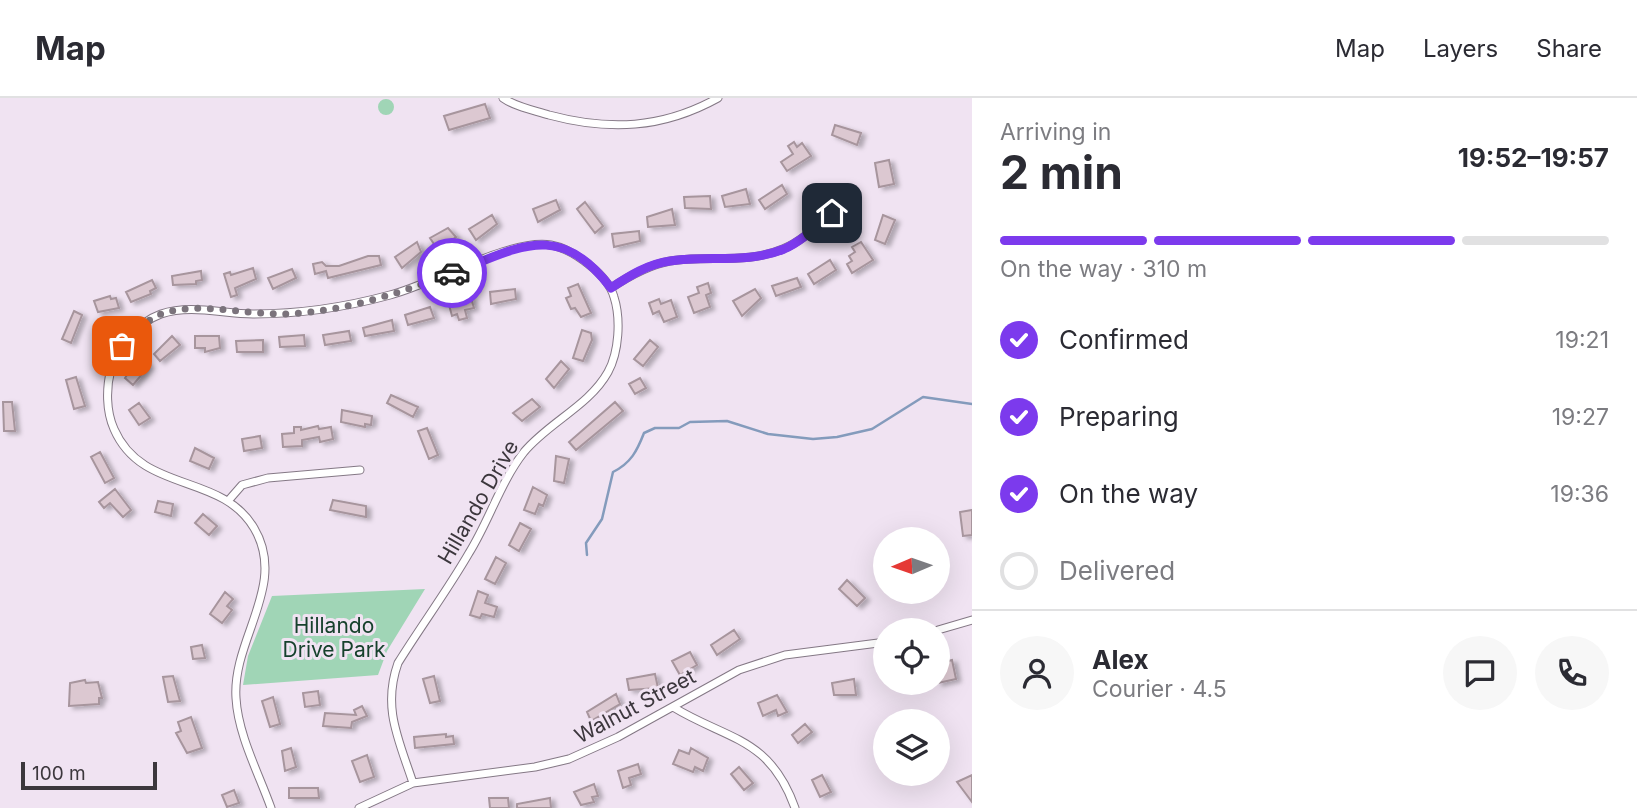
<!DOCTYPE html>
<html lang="en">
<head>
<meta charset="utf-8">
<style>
  :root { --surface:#fff; --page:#f7f7f7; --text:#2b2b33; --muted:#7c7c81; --line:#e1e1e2; --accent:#7c3aed }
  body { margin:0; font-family:Inter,sans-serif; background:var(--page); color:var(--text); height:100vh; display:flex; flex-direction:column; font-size:26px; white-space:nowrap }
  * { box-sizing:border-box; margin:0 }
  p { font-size:23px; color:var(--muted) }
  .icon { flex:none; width:38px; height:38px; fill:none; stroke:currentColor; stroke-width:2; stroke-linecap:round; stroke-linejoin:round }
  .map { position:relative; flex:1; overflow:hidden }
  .details { display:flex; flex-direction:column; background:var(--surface); width:665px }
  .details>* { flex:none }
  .needle { width:46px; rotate:268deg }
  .fabs { position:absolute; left:873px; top:429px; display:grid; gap:14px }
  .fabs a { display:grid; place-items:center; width:77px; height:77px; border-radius:50%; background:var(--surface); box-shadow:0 7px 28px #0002; font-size:35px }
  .scale { position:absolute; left:21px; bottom:18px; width:136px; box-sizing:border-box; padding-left:7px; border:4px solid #3c373d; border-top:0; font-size:19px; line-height:24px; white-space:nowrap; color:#3c373d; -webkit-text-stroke:5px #f0e3f2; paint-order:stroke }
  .pin { position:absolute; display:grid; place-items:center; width:60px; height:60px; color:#fff; margin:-30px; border-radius:14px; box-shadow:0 4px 10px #0006 }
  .courier { position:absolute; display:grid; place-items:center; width:70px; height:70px; margin:-35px; border:5px solid #7c3aed; border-radius:50%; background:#fff; color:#222; box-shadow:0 2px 9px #0007 }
  .head em { font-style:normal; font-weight:700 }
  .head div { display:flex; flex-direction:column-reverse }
  .head { display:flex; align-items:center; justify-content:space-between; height:119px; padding:0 28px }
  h1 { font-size:46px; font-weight:700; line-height:52px }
  .bar { display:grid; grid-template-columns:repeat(4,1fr); gap:10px 7px; align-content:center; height:84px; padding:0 28px }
  .bar i { height:9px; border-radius:5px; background:var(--line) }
  .bar .active { background:var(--accent) }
  .bar p { grid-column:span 4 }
  .line { display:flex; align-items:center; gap:18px; padding:0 28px; border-top:2px solid var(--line) }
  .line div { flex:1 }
  .round { display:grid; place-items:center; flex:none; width:74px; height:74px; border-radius:37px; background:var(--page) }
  ol { padding:0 28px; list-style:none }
  li { display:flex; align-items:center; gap:21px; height:77px }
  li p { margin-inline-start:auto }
  li .icon { padding:7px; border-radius:50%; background:var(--accent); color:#fff; stroke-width:4 }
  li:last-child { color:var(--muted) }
  li i { width:38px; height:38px; border:4px solid var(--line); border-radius:50% }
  header { display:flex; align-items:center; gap:42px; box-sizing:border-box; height:98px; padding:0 35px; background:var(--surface); border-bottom:2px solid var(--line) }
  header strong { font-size:33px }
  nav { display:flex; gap:38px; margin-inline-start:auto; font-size:24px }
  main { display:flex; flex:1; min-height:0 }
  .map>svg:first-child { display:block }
  .green { fill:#a0d5b6 }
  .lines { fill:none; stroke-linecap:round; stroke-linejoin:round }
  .stream { stroke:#849bbc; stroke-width:2.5 }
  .building { fill:#dcc8d1; stroke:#a7959d; stroke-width:2; filter:url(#shadow) }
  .minor-casing { stroke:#847885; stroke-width:9 }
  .minor { stroke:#fff; stroke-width:7 }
  .done { stroke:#7b737c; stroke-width:7; stroke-dasharray:0 12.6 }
  .route { stroke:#7c3aed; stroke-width:9 }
  .labels { text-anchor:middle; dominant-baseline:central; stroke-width:6; stroke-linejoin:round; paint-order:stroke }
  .street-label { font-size:21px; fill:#3c373d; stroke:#f0e3f2 }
  .park-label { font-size:21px; fill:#16412c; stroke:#f0e3f2 }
</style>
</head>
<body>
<header>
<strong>Map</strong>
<nav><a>Map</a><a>Layers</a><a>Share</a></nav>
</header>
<main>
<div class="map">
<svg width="972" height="710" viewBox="0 0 972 710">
  <defs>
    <filter id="shadow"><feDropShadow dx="4.5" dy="2.5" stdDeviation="2" flood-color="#0004"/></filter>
  </defs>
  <rect width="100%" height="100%" fill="#f0e3f2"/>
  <path class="green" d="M378 9a8 8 0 1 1 16 0a8 8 0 1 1-16 0Z
    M 425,491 L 387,553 L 378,577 L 243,587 L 248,558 L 272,498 Z"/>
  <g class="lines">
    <path class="stream" d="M 587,457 L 586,445 L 602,421 L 613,374 C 631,365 637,353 644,335 L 655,330 L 679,330 L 690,324 L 727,323 L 768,336 L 813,341 L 837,339 L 872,331 L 923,299 L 972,306"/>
  </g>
  <path class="building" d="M 485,6 L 490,20 L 449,32 L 444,18 Z
    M 835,27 L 861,35 L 857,47 L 832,37 Z
    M 794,44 L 797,49 L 802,45 L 811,58 L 787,73 L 781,64 L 793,56 L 788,48 Z
    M 889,62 L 894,86 L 879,89 L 875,65 Z
    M 782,87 L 787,96 L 765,111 L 759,102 Z
    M 746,91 L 750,106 L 725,109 L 722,98 Z
    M 710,98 L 711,111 L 685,110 L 684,99 Z
    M 556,102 L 560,112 L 538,124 L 533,111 Z
    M 585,104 L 603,128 L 595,135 L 577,111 Z
    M 672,111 L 675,127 L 648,129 L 647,119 Z
    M 492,117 L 497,126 L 476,142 L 469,131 Z
    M 883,117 L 895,122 L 885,146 L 875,142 Z
    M 448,130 L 456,139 L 444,148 L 442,145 L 436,149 L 430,140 Z
    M 639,133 L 640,143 L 614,149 L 612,136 Z
    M 417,144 L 421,154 L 402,170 L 395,159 Z
    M 861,144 L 873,162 L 852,175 L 847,166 L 852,163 L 849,158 L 855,154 L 852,149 Z
    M 368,158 L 379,158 L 381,167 L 328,180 L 326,173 L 315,176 L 313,166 L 322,164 L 326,168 L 339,168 Z
    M 830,162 L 836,172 L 814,186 L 808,176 Z
    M 253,170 L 256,181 L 235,190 L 237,197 L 231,199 L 224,176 L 230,174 L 231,177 Z
    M 292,171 L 296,180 L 273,191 L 268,180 Z
    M 201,173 L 202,182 L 196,183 L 196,186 L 173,187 L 172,178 Z
    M 797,180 L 801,189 L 776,198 L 772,188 Z
    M 152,182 L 156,190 L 150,193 L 151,196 L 131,204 L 126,194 Z
    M 708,185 L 711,195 L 706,197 L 710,209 L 694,215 L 688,199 L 699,195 L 697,189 Z
    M 578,186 L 591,215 L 581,219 L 575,210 L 571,211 L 566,200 L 571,198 L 568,190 Z
    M 515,191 L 516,201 L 491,206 L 490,194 Z
    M 755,191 L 761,200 L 742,218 L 733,203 Z
    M 110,198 L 111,201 L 116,200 L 119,210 L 98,214 L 94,203 Z
    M 471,200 L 474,210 L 465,212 L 467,220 L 459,222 L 457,216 L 452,218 L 449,207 Z
    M 659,201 L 661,206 L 671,202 L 677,219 L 664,224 L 659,213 L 653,216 L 649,205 Z
    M 430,209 L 434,220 L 408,227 L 405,217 Z
    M 74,213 L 82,217 L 71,245 L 62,241 Z
    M 392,222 L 394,233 L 365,238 L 363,230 Z
    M 582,232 L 591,235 L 592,242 L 583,263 L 573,260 Z
    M 349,233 L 351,243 L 325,247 L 323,237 Z
    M 304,237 L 305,248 L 280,249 L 279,239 Z
    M 172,238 L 180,247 L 160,263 L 154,256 Z
    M 195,238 L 219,238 L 220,250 L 205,254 L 205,250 L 195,250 Z
    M 263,242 L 263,254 L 237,254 L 236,243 Z
    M 650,242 L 658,249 L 643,268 L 634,261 Z
    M 139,259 L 149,268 L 133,287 L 125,280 Z
    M 561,263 L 569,271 L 554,290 L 546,281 Z
    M 76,279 L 85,308 L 74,311 L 66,282 Z
    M 640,280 L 646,290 L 635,296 L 629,286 Z
    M 391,297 L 418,309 L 413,319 L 387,305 Z
    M 532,301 L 540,309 L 522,323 L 513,315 Z
    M 3,304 L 12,304 L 15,333 L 4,333 Z
    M 615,304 L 623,313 L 576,352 L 569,344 Z
    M 139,305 L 150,320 L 139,327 L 129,312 Z
    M 342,312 L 372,318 L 371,327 L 365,326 L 365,329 L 341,324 Z
    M 318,328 L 319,331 L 331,329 L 333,341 L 320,344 L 319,339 L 302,342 L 302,348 L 283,349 L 282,336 L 294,335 L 294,329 L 301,329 L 301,332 Z
    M 427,330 L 438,357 L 429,361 L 418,333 Z
    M 260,338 L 262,350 L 244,353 L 242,341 Z
    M 195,350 L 214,360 L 209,371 L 190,363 Z
    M 100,354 L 114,380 L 105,385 L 91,359 Z
    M 556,358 L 569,361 L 564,385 L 554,383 Z
    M 533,389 L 547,397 L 543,408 L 539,406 L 535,416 L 524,412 Z
    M 115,391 L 131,412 L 123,419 L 110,405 L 104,410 L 99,404 Z
    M 333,402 L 366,408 L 366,419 L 330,412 Z
    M 158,403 L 173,406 L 171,418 L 155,414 Z
    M 972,412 L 972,437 L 963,438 L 960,414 Z
    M 203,416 L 217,428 L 209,437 L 195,425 Z
    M 520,425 L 531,431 L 519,453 L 509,447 Z
    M 496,459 L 506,465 L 495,486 L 485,481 Z
    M 847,482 L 865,500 L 857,508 L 839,491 Z
    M 478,493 L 488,497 L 485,505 L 497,509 L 494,519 L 482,516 L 480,520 L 470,517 Z
    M 225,494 L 233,501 L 227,508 L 232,512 L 222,525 L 210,516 Z
    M 734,532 L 740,541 L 717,557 L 711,547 Z
    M 202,547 L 205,560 L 193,561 L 191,549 Z
    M 690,554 L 697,567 L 680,577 L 672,563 Z
    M 952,562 L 956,581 L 938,585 L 938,570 L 942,569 L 941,565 Z
    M 655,576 L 658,590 L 629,592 L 627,581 Z
    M 173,578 L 180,603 L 168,604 L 163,579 Z
    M 434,578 L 440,603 L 430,605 L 423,581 Z
    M 854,581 L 856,597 L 834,597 L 832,585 Z
    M 85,582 L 86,585 L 98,584 L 102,600 L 99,600 L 99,606 L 69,608 L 70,585 Z
    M 318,593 L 320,607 L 305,609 L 303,595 Z
    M 616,596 L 620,606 L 591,623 L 587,614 Z
    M 777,597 L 787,614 L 778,618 L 776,612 L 763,618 L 758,605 Z
    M 273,599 L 280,626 L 270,629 L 262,603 Z
    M 362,608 L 367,618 L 352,624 L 351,630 L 323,628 L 325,615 L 356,617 L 354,612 Z
    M 191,619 L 202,650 L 187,655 L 176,635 L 181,633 L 178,624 Z
    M 805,626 L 812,634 L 798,645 L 792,637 Z
    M 446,636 L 446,639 L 453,638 L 454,646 L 415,650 L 414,639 Z
    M 291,650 L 296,669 L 285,673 L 282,653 Z
    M 691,650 L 708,660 L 703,673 L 695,669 L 693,674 L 673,666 L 679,652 L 689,656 Z
    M 367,657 L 374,679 L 360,684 L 352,663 Z
    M 638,666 L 641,676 L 629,680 L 631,687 L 623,690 L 618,673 Z
    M 739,669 L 753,685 L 744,692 L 731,676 Z
    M 822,677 L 831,694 L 820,699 L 812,682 Z
    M 972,677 L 972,704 L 957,684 Z
    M 594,686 L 598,698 L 592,699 L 594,704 L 581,707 L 574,694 Z
    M 289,690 L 318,690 L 319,700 L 289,700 Z
    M 234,692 L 239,705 L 227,709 L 222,697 Z
    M 489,700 L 508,700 L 509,710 L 490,710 Z
    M 550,700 L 551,710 L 517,710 L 517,706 Z"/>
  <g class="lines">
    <g class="minor-casing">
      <path id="minor" d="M 503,0 C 516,9 533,12 549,17 C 609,33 662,31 718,0
        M 611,190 C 629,178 648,167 670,163 C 707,157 748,166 783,151 C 802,143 817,128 832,115
        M 228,403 L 242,387 L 268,380 L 360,372
        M 938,532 L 972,522
        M 673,609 C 727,642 770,639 795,710
        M 271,710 C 259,676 238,637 236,600 C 232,541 288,487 254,430 C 221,374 142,396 114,331 C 106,313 106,290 111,271 C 117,249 139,224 161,216 C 191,206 223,216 253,216 C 300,216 346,209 390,197 C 434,186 510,140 551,147 C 573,151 608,177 614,199 C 621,221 619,254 608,274 C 589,308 549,324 524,354 C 501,383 489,423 469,455 C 447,493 421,528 398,565 C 382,610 399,642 413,685
        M 359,710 L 413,685 L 535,669 L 569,661 L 618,639 L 739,572 L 785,557 L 886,544"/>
    </g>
    <use href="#minor" class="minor"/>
  </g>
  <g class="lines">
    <path class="done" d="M 122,248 C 134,236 147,220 164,215 C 199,204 244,216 281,216 C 339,215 398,196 452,175"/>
    <path class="route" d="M 452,175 C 517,151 558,120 611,190 C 629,178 648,166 670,163 C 707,157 748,166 784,151 C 802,143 817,128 832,115"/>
  </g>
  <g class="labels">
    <g class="street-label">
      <text transform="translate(478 404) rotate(-60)">Hillando Drive</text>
      <text transform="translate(635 608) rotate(-28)">Walnut Street</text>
    </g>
    <g class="park-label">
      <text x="334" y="527">Hillando<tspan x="334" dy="24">Drive Park</tspan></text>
    </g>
  </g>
</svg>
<div class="fabs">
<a><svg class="needle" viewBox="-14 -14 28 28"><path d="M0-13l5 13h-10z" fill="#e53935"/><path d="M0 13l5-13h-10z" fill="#7c7c81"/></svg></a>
<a><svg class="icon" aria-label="locate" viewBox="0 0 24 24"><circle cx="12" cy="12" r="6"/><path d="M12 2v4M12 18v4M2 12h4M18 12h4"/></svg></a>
<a><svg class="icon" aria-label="layers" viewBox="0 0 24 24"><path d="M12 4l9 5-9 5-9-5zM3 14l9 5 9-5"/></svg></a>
</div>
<div class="scale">100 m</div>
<div class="pin" style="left:122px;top:248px;background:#ea580c"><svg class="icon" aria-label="bag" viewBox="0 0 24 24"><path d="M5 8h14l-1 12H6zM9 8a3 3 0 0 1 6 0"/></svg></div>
<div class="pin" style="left:832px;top:115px;background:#1f2937"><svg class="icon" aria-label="home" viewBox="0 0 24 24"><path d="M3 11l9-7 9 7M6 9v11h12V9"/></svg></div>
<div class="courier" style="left:452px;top:175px"><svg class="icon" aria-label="car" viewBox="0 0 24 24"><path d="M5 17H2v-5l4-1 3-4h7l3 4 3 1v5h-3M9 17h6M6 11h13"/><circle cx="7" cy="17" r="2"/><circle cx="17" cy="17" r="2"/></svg></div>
</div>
<section class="details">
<div class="head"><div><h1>2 min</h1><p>Arriving in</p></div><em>19:52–19:57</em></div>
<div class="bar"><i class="active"></i><i class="active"></i><i class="active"></i><i></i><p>On the way · 310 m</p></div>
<ol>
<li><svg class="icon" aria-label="check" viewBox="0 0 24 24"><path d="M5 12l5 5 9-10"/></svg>Confirmed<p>19:21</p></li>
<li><svg class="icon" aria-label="check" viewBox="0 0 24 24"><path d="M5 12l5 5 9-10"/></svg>Preparing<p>19:27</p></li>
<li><svg class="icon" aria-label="check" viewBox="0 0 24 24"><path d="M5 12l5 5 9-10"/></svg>On the way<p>19:36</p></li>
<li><i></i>Delivered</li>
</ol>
<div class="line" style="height:126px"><a class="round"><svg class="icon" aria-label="person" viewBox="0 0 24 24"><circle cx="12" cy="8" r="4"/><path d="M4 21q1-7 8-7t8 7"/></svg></a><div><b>Alex</b><p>Courier · 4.5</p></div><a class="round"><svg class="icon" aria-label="chat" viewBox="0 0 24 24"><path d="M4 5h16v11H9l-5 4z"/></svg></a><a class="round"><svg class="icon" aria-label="phone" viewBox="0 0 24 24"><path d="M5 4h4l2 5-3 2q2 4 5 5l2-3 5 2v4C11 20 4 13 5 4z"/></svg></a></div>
</section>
</main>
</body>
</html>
